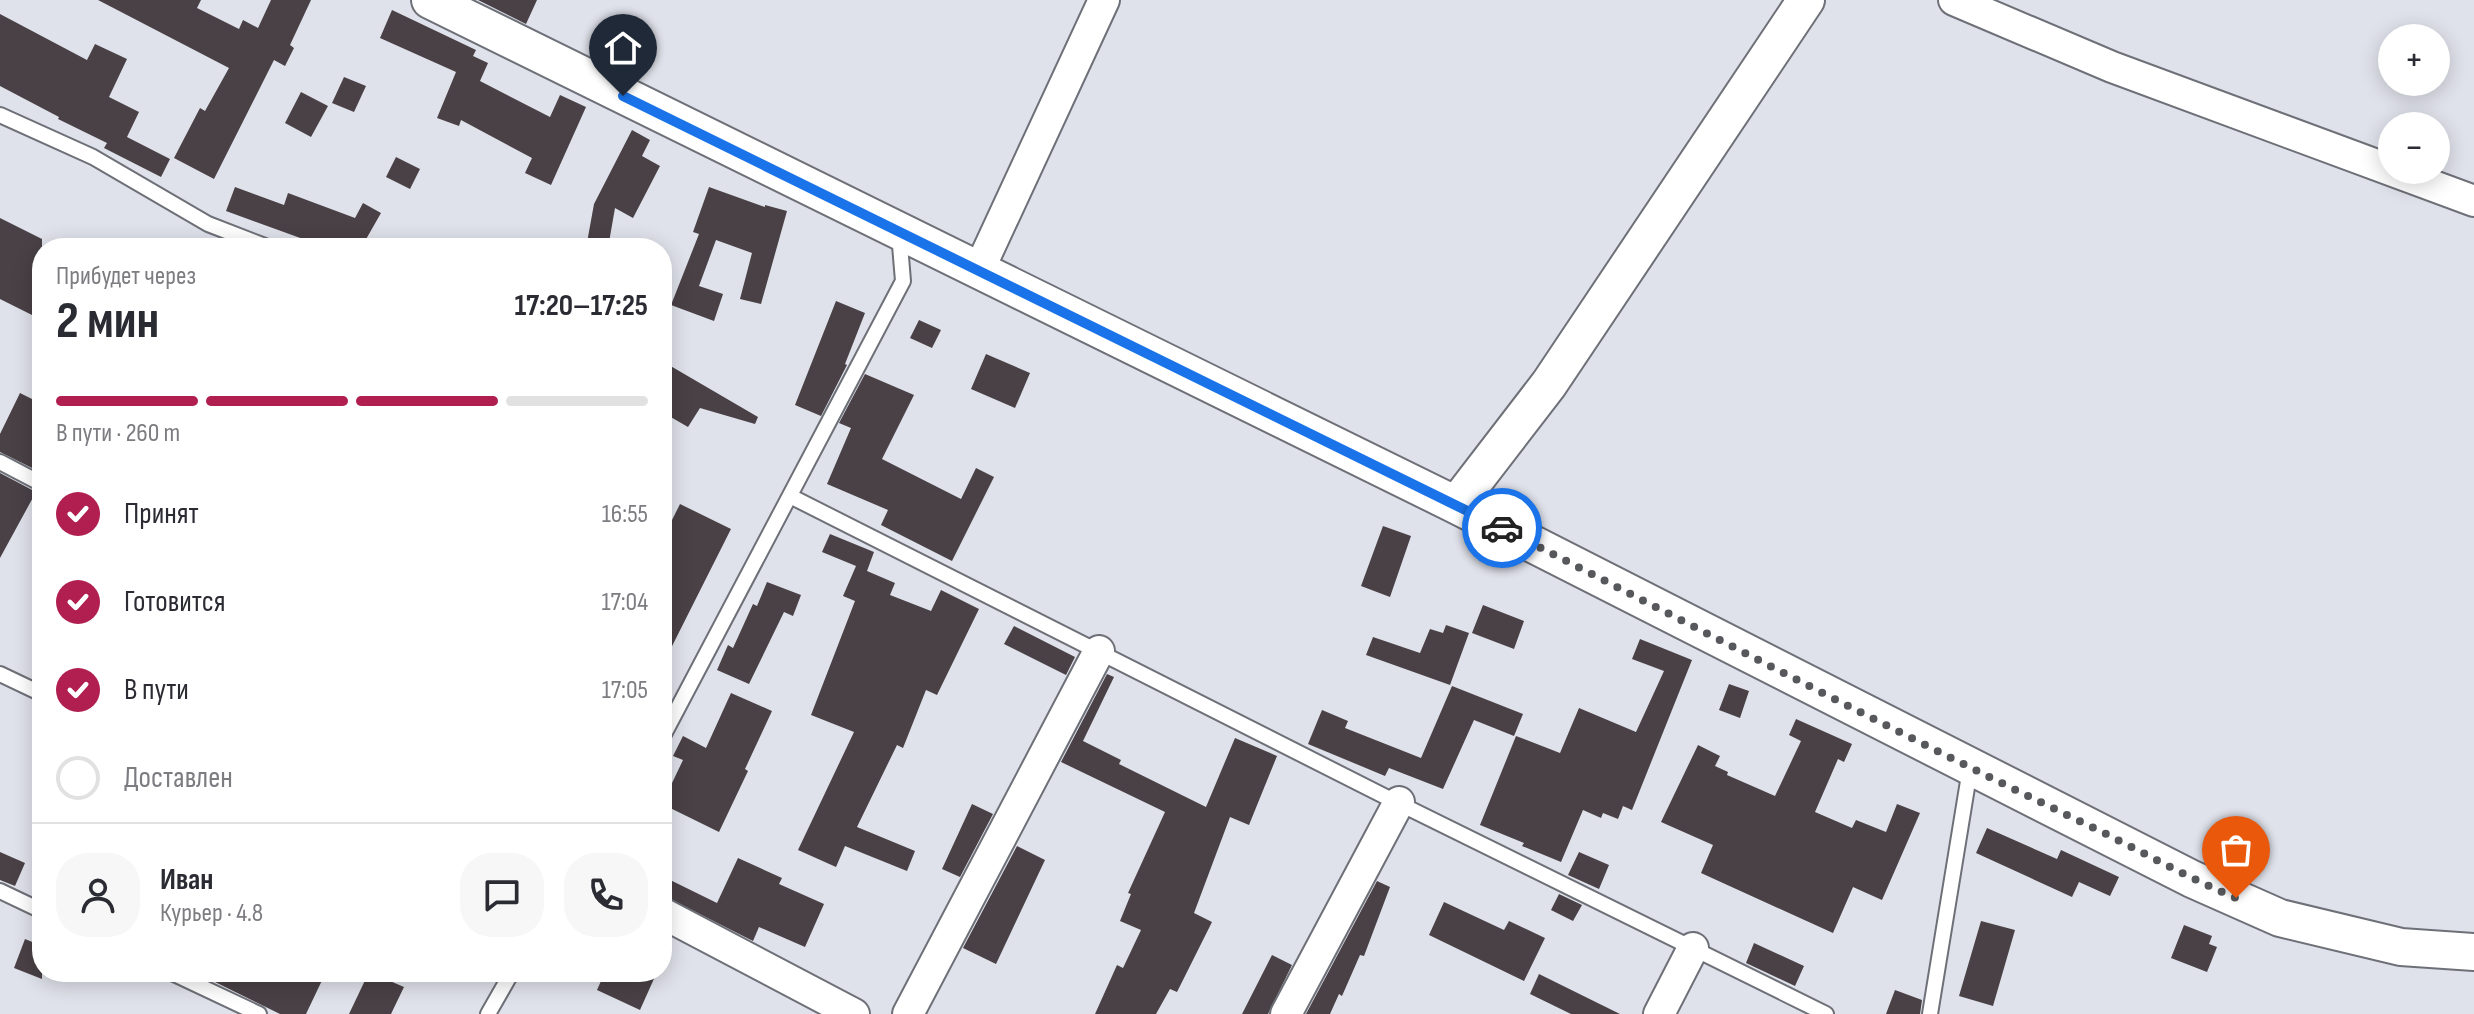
<!DOCTYPE html>
<html lang="ru">
<head>
<meta charset="utf-8">
<style>
  :root { --surface:#fff; --page:#f7f7f7; --text:#2b2b33; --muted:#7c7c81; --line:#e1e1e2; --accent:#b01f50 }
  body { margin:0; font-family:"Sofia Sans Condensed",sans-serif; background:var(--page); color:var(--text); height:100vh; display:flex; flex-direction:column; font-size:30px; white-space:nowrap }
  * { box-sizing:border-box; margin:0 }
  p { font-size:26px; color:var(--muted) }
  .icon { flex:none; width:44px; height:44px; fill:none; stroke:currentColor; stroke-width:2; stroke-linecap:round; stroke-linejoin:round }
  .map { position:relative; flex:1; overflow:hidden }
  .details { position:absolute; left:32px; top:238px; width:640px; height:744px; display:flex; flex-direction:column; background:var(--surface); border-radius:32px; box-shadow:0 4px 20px #0003 }
  .details>* { flex:none }
  .buttons { position:absolute; left:2378px; top:24px; display:grid; gap:16px }
  .buttons a { display:grid; place-items:center; width:72px; height:72px; border-radius:50%; background:var(--surface); box-shadow:0 4px 20px #0003; font-size:40px }
  .pin { position:absolute; display:grid; place-items:center; width:68px; height:68px; color:#fff; margin:-82px -34px; border-radius:50% 50% 50% 0; rotate:-45deg; box-shadow:0 0 8px #0007 }
  .pin .icon { rotate:45deg }
  .courier { position:absolute; display:grid; place-items:center; width:80px; height:80px; margin:-40px; border:6px solid #1a73e8; border-radius:50%; background:#fff; color:#222; box-shadow:0 2px 10px #0007 }
  .headline em { font-style:normal; font-weight:700 }
  .headline div { display:flex; flex-direction:column-reverse }
  .headline { display:flex; align-items:center; justify-content:space-between; height:136px; padding:0 24px }
  h1 { font-size:52px; font-weight:700; line-height:60px }
  .bar { display:grid; grid-template-columns:repeat(4,1fr); gap:12px 8px; align-content:center; height:96px; padding:0 24px }
  .bar i { height:10px; border-radius:6px; background:var(--line) }
  .bar .current { background:var(--accent) }
  .bar p { grid-column:span 4 }
  .line { display:flex; align-items:center; gap:20px; padding:0 24px; border-top:2px solid var(--line) }
  .line div { flex:1 }
  .round { display:grid; place-items:center; flex:none; width:84px; height:84px; border-radius:32px; background:var(--page) }
  ol { padding:0 24px; list-style:none }
  li { display:flex; align-items:center; gap:24px; height:88px }
  li p { margin-inline-start:auto }
  li .icon { padding:8px; border-radius:50%; background:var(--accent); color:#fff; stroke-width:4 }
  li:last-child { color:var(--muted) }
  li i { width:44px; height:44px; border:4px solid var(--line); border-radius:50% }
  .map>svg:first-child { display:block }
  .building { fill:#494145 }
  .lines { fill:none; stroke-linecap:round; stroke-linejoin:round }
  .service-casing { stroke:#6e7078; stroke-width:18 }
  .minor-casing { stroke:#6e7078; stroke-width:34 }
  .tertiary-casing { stroke:#6e7078; stroke-width:40 }
  .service { stroke:#fff; stroke-width:14 }
  .minor { stroke:#fff; stroke-width:30 }
  .tertiary { stroke:#fff; stroke-width:36 }
  .done { stroke:#56585c; stroke-width:8; stroke-dasharray:0 14.4 }
  .route { stroke:#1a73e8; stroke-width:10 }
</style>
</head>
<body>
<div class="map">
<svg width="2474" height="1014" viewBox="0 0 2474 1014">
  <rect width="100%" height="100%" fill="#e0e2eb"/>
  <path class="building" d="M 98,0 L 201,0 L 197,8 L 239,29 L 243,20 L 258,28 L 271,0 L 311,0 L 290,45 L 294,48 L 285,66 L 274,60 L 214,179 L 174,158 L 200,108 L 205,111 L 229,68 Z
    M 478,0 L 537,0 L 526,24 Z
    M 392,10 L 476,50 L 473,56 L 488,63 L 480,81 L 550,117 L 560,95 L 586,107 L 551,185 L 525,173 L 532,158 L 461,120 L 459,126 L 437,118 L 456,72 L 380,38 Z
    M 0,14 L 87,60 L 95,44 L 127,59 L 109,97 L 139,112 L 127,137 L 170,159 L 161,177 L 104,148 L 107,143 L 58,119 L 59,117 L 0,86 Z
    M 344,77 L 366,86 L 354,112 L 332,103 Z
    M 301,92 L 328,106 L 311,137 L 285,123 Z
    M 632,130 L 650,140 L 642,156 L 660,166 L 633,218 L 615,208 L 608,248 L 586,248 L 594,204 Z
    M 396,157 L 420,169 L 410,189 L 386,177 Z
    M 235,187 L 284,205 L 288,193 L 355,218 L 363,203 L 381,213 L 361,248 L 328,248 L 226,211 Z
    M 709,187 L 765,207 L 765,205 L 787,211 L 761,304 L 740,299 L 752,253 L 716,240 L 699,286 L 723,294 L 714,321 L 671,305 L 699,234 L 693,232 Z
    M 0,218 L 42,239 L 42,320 L 0,299 Z
    M 836,301 L 865,313 L 845,364 L 847,365 L 821,416 L 795,405 Z
    M 919,320 L 941,330 L 932,348 L 910,338 Z
    M 986,354 L 1030,373 L 1015,408 L 971,389 Z
    M 662,361 L 758,417 L 755,424 L 700,408 L 688,427 L 662,412 Z
    M 865,374 L 914,395 L 882,459 L 961,499 L 976,468 L 994,477 L 952,561 L 881,525 L 888,510 L 827,484 L 851,428 L 839,423 Z
    M 20,393 L 42,404 L 42,473 L 0,452 L 0,434 Z
    M 0,473 L 36,492 L 0,558 Z
    M 680,504 L 731,529 L 662,666 L 662,540 Z
    M 1383,526 L 1411,536 L 1390,597 L 1361,586 Z
    M 830,534 L 874,552 L 867,571 L 895,583 L 890,595 L 931,611 L 941,590 L 979,609 L 937,695 L 926,690 L 903,748 L 897,745 L 857,827 L 915,851 L 907,871 L 845,846 L 836,867 L 798,850 L 854,732 L 811,715 L 855,601 L 843,596 L 856,566 L 822,552 Z
    M 767,582 L 801,595 L 793,616 L 784,612 L 749,684 L 717,670 L 728,645 L 733,648 L 753,604 L 757,606 Z
    M 1483,605 L 1524,621 L 1514,649 L 1472,633 Z
    M 1446,625 L 1469,633 L 1450,685 L 1366,655 L 1373,637 L 1420,653 L 1430,629 L 1443,633 Z
    M 1014,626 L 1075,657 L 1066,675 L 1004,644 Z
    M 1640,639 L 1692,660 L 1632,810 L 1623,806 L 1618,819 L 1603,813 L 1601,818 L 1583,810 L 1561,862 L 1522,846 L 1524,843 L 1480,825 L 1516,736 L 1560,753 L 1579,708 L 1636,732 L 1664,671 L 1632,659 Z
    M 1107,674 L 1114,677 L 1083,741 L 1121,760 L 1119,764 L 1206,807 L 1235,738 L 1277,756 L 1249,825 L 1230,817 L 1194,913 L 1212,922 L 1177,992 L 1170,989 L 1156,1014 L 1095,1014 L 1117,965 L 1123,968 L 1141,930 L 1120,921 L 1131,894 L 1128,893 L 1165,812 L 1061,762 Z
    M 1729,684 L 1749,691 L 1740,718 L 1719,710 Z
    M 1452,686 L 1523,714 L 1514,736 L 1474,720 L 1443,789 L 1389,768 L 1385,776 L 1308,744 L 1322,710 L 1348,721 L 1345,728 L 1421,758 Z
    M 731,693 L 772,711 L 745,769 L 748,771 L 719,832 L 662,804 L 683,760 L 673,756 L 683,736 L 706,748 Z
    M 1796,719 L 1852,744 L 1844,762 L 1838,759 L 1815,812 L 1852,828 L 1856,820 L 1886,832 L 1897,804 L 1920,813 L 1882,900 L 1853,887 L 1833,933 L 1701,873 L 1713,845 L 1661,822 L 1698,745 L 1720,756 L 1715,766 L 1728,772 L 1727,775 L 1775,796 L 1801,741 L 1789,735 Z
    M 972,804 L 993,814 L 960,877 L 942,869 Z
    M 1987,828 L 2057,859 L 2061,850 L 2119,877 L 2110,896 L 2079,882 L 2072,897 L 1976,853 Z
    M 1017,846 L 1045,860 L 996,964 L 963,948 Z
    M 0,852 L 25,863 L 15,886 L 0,880 Z
    M 1579,852 L 1609,865 L 1599,889 L 1568,875 Z
    M 738,858 L 782,878 L 779,884 L 824,904 L 805,947 L 759,927 L 753,941 L 662,895 L 662,876 L 717,903 Z
    M 1377,881 L 1390,887 L 1364,956 L 1360,955 L 1342,996 L 1339,994 L 1330,1014 L 1306,1014 Z
    M 1559,894 L 1582,905 L 1573,921 L 1551,910 Z
    M 1444,902 L 1504,930 L 1509,921 L 1545,938 L 1524,981 L 1429,935 Z
    M 1981,921 L 2015,930 L 1993,1006 L 1959,996 Z
    M 2184,925 L 2212,936 L 2209,944 L 2217,947 L 2207,972 L 2171,958 Z
    M 25,939 L 42,946 L 42,979 L 14,968 Z
    M 1754,943 L 1804,966 L 1795,986 L 1746,963 Z
    M 1272,955 L 1292,965 L 1268,1014 L 1242,1014 Z
    M 207,972 L 231,972 L 250,979 L 251,972 L 326,972 L 306,1014 L 280,1014 L 205,977 Z
    M 369,972 L 404,987 L 391,1014 L 349,1014 Z
    M 605,972 L 657,972 L 640,1010 L 597,990 Z
    M 1539,974 L 1620,1014 L 1571,1014 L 1530,994 Z
    M 1895,990 L 1922,1000 L 1920,1014 L 1886,1014 Z"/>
  <g class="lines">
    <g class="service-casing">
      <path id="service" d="M 0,115 L 93,157 L 208,224 L 270,248
        M 0,462 L 42,484
        M 790,496 L 1386,797 L 1826,1014
        M 0,674 L 42,694
        M 662,738 L 903,281 L 899,233
        M 0,891 L 42,911
        M 170,972 L 259,1014
        M 488,1014 L 512,972
        M 1930,1014 L 1970,769"/>
    </g>
    <g class="minor-casing">
      <path id="minor" d="M 1954,0 L 2112,67 L 2474,201
        M 978,272 L 1104,0
        M 662,913 L 854,1014
        M 908,1014 L 1099,651
        M 1286,1014 L 1399,802
        M 1659,1014 L 1693,948"/>
    </g>
    <g class="tertiary-casing">
      <path id="tertiary" d="M 430,0 L 1456,505 L 2192,879 L 2280,918 L 2401,947 L 2474,952
        M 1456,505 L 1549,384 L 1806,0"/>
    </g>
    <use href="#service" class="service"/>
    <use href="#minor" class="minor"/>
    <use href="#tertiary" class="tertiary"/>
  </g>
  <g class="lines">
    <path class="done" d="M 1502,528 C 1698,628 1892,731 2090,826 C 2139,850 2186,877 2236,898"/>
    <path class="route" d="M 623,96 L 1502,528"/>
  </g>
</svg>
<div class="buttons">
<a>+</a>
<a>−</a>
</div>
<div class="pin" style="left:2236px;top:898px;background:#ea580c"><svg class="icon" aria-label="bag" viewBox="0 0 24 24"><path d="M5 8h14l-1 12H6zM9 8a3 3 0 0 1 6 0"/></svg></div>
<div class="pin" style="left:623px;top:96px;background:#1f2937"><svg class="icon" aria-label="home" viewBox="0 0 24 24"><path d="M3 11l9-7 9 7M6 9v11h12V9"/></svg></div>
<div class="courier" style="left:1502px;top:528px"><svg class="icon" aria-label="car" viewBox="0 0 24 24"><path d="M5 17H2v-5l4-1 3-4h7l3 4 3 1v5h-3M9 17h6M6 11h13"/><circle cx="7" cy="17" r="2"/><circle cx="17" cy="17" r="2"/></svg></div>
<section class="details">
<div class="headline"><div><h1>2 мин</h1><p>Прибудет через</p></div><em>17:20–17:25</em></div>
<div class="bar"><i class="current"></i><i class="current"></i><i class="current"></i><i></i><p>В пути · 260 m</p></div>
<ol>
<li><svg class="icon" aria-label="check" viewBox="0 0 24 24"><path d="M5 12l5 5 9-10"/></svg>Принят<p>16:55</p></li>
<li><svg class="icon" aria-label="check" viewBox="0 0 24 24"><path d="M5 12l5 5 9-10"/></svg>Готовится<p>17:04</p></li>
<li><svg class="icon" aria-label="check" viewBox="0 0 24 24"><path d="M5 12l5 5 9-10"/></svg>В пути<p>17:05</p></li>
<li><i></i>Доставлен</li>
</ol>
<div class="line" style="height:144px"><a class="round"><svg class="icon" aria-label="person" viewBox="0 0 24 24"><circle cx="12" cy="8" r="4"/><path d="M4 21q1-7 8-7t8 7"/></svg></a><div><b>Иван</b><p>Курьер · 4.8</p></div><a class="round"><svg class="icon" aria-label="chat" viewBox="0 0 24 24"><path d="M4 5h16v11H9l-5 4z"/></svg></a><a class="round"><svg class="icon" aria-label="phone" viewBox="0 0 24 24"><path d="M5 4h4l2 5-3 2q2 4 5 5l2-3 5 2v4C11 20 4 13 5 4z"/></svg></a></div>
</section>
</div>
</body>
</html>
